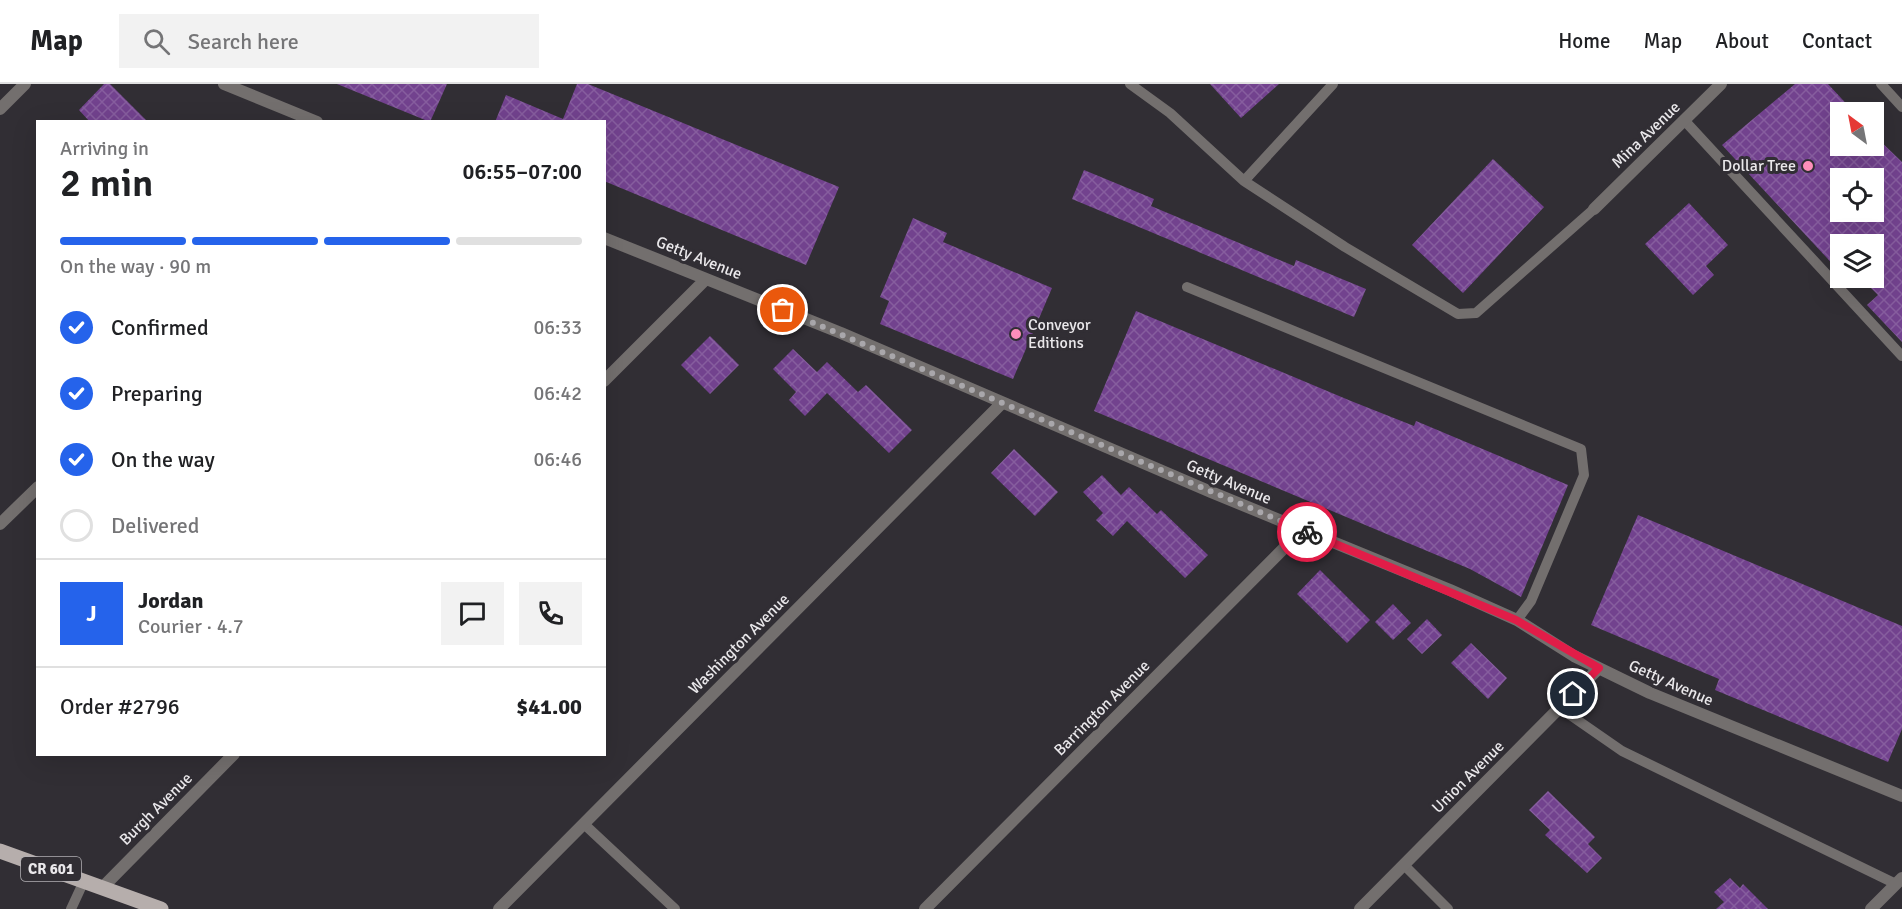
<!DOCTYPE html>
<html lang="en">
<head>
<meta charset="utf-8">
<style>
  :root { --surface:#fff; --page:#f2f2f2; --text:#202124; --muted:#757577; --line:#e0e0e0; --accent:#2563eb }
  body { margin:0; font-family:Signika,sans-serif; background:var(--page); color:var(--text); height:100vh; display:flex; flex-direction:column; font-size:22px; white-space:nowrap }
  * { box-sizing:border-box; margin:0 }
  p { font-size:20px; color:var(--muted) }
  .icon { flex:none; width:33px; height:33px; fill:none; stroke:currentColor; stroke-width:2; stroke-linecap:round; stroke-linejoin:round }
  .map { position:relative; flex:1; overflow:hidden }
  .drawer { position:absolute; left:36px; top:36px; width:570px; height:636px; display:flex; flex-direction:column; background:var(--surface); border-radius:0px; box-shadow:0 6px 24px #0002 }
  .drawer>* { flex:none }
  .needle { width:39px; rotate:328deg }
  .controls { position:absolute; left:1830px; top:18px; display:grid; gap:12px }
  .controls a { display:grid; place-items:center; width:54px; height:54px; border-radius:0px; background:var(--surface); box-shadow:0 6px 24px #0002; font-size:30px }
  .pin { position:absolute; display:grid; place-items:center; width:51px; height:51px; color:#fff; margin:-26px; border:3px solid #fff; border-radius:50%; box-shadow:0 2px 6px #0007 }
  .courier { position:absolute; display:grid; place-items:center; width:60px; height:60px; margin:-30px; border:4px solid #e11d48; border-radius:50%; background:#fff; color:#222; box-shadow:0 2px 8px #0007 }
  .summary em { font-style:normal; font-weight:600 }
  .summary div { display:flex; flex-direction:column-reverse }
  .summary { display:flex; align-items:center; justify-content:space-between; height:102px; padding:0 24px }
  h1 { font-size:39px; font-weight:600; line-height:45px }
  .bar { display:grid; grid-template-columns:repeat(4,1fr); gap:9px 6px; align-content:center; height:72px; padding:0 24px }
  .bar i { height:8px; border-radius:4px; background:var(--line) }
  .bar .current { background:var(--accent) }
  .bar p { grid-column:span 4 }
  .line { display:flex; align-items:center; gap:15px; padding:0 24px; border-top:2px solid var(--line) }
  .line div { flex:1 }
  .round { display:grid; place-items:center; flex:none; width:63px; height:63px; border-radius:0px; background:var(--page) }
  ol { padding:0 24px; list-style:none }
  li { display:flex; align-items:center; gap:18px; height:66px }
  li p { margin-inline-start:auto }
  li .icon { padding:6px; border-radius:50%; background:var(--accent); color:#fff; stroke-width:4 }
  li:last-child { color:var(--muted) }
  li i { width:33px; height:33px; border:3px solid var(--line); border-radius:50% }
  header { display:flex; align-items:center; gap:36px; box-sizing:border-box; height:84px; padding:0 30px; background:var(--surface); border-bottom:2px solid var(--line) }
  header strong { font-size:28px }
  nav { display:flex; gap:33px; margin-inline-start:auto; font-size:21px }
  .search { width:420px; height:54px; background:var(--page); display:flex; align-items:center; gap:15px; box-sizing:border-box; padding:0 21px; border-radius:0px; color:var(--muted); font-size:22px }
  .map>svg:first-child { display:block }
  .building { fill:url(#building-cross-hatch); fill-rule:evenodd }
  .lines { fill:none; stroke-linecap:round; stroke-linejoin:round }
  .lane { stroke:#736f6e; stroke-width:10 }
  .street { stroke:#736f6e; stroke-width:12 }
  .primary { stroke:#b6aeac; stroke-width:15 }
  .done { stroke:#a9a7ab; stroke-width:6; stroke-dasharray:0 10.8 }
  .route { stroke:#e11d48; stroke-width:8 }
  .poi-dot { fill:#fe8ebb; stroke:#312e34; stroke-width:2 }
  .labels { text-anchor:middle; dominant-baseline:central; stroke-width:6; stroke-linejoin:round; paint-order:stroke }
  .shield { fill:#312e34; stroke:#b2b0b4; stroke-width:1.5 }
  .shield-label { font-size:15px; font-weight:bold; fill:#eae8eb }
  .street-label { font-size:16px; fill:#eae8eb; stroke:#312e34 }
  .poi-label { font-size:16px; fill:#eae8eb; stroke:#312e34; text-anchor:end }
</style>
</head>
<body>
<header>
<strong>Map</strong>
<div class="search"><svg class="icon" aria-label="search" viewBox="0 0 24 24"><circle cx="10" cy="10" r="6"/><path d="M15 15l6 6"/></svg>Search here</div>
<nav><a>Home</a><a>Map</a><a>About</a><a>Contact</a></nav>
</header>
<div class="map">
<svg width="1902" height="825" viewBox="0 0 1902 825">
  <defs>
    <pattern id="building-cross-hatch" width="8" height="8" patternUnits="userSpaceOnUse" patternTransform="scale(1.5)"><rect width="8" height="8" fill="#72428e"/><path d="M0 0l8 8M0 8l8-8" fill="none" stroke="#865d9e"/></pattern>
  </defs>
  <rect width="100%" height="100%" fill="#312e34"/>
  <path class="building" d="M 104,0 L 110,0 L 148,38 L 90,38 L 79,26 Z
    M 337,0 L 447,0 L 430,38 Z
    M 577,0 L 588,0 L 839,103 L 806,181 L 604,97 L 604,38 L 495,38 L 506,11 L 563,35 Z
    M 1210,0 L 1279,0 L 1241,34 Z
    M 1795,0 L 1828,0 L 1854,28 L 1840,28 L 1840,62 L 1874,62 L 1874,51 L 1902,78 L 1902,258 L 1867,221 L 1878,211 L 1861,194 L 1874,194 L 1874,160 L 1840,160 L 1840,188 L 1722,61 ZM 1840,94 L 1874,94 L 1874,128 L 1840,128 Z
    M 1493,75 L 1544,123 L 1463,209 L 1412,161 Z
    M 1084,86 L 1154,115 L 1151,122 L 1294,182 L 1296,176 L 1366,205 L 1354,233 L 1072,115 Z
    M 1689,119 L 1728,161 L 1706,182 L 1714,191 L 1693,211 L 1645,160 Z
    M 913,134 L 947,149 L 943,158 L 1052,204 L 1013,295 L 880,240 L 889,217 L 880,213 Z
    M 1136,227 L 1351,317 L 1414,342 L 1416,337 L 1568,401 L 1521,513 L 1470,485 L 1094,327 Z
    M 710,252 L 739,281 L 710,310 L 681,281 Z
    M 793,265 L 817,288 L 827,278 L 858,308 L 866,301 L 912,346 L 889,369 L 827,309 L 805,332 L 789,316 L 796,308 L 773,285 Z
    M 1014,365 L 1058,408 L 1035,432 L 991,389 Z
    M 1102,391 L 1121,411 L 1129,403 L 1157,430 L 1161,426 L 1208,471 L 1185,494 L 1127,437 L 1113,452 L 1096,436 L 1103,429 L 1083,408 Z
    M 1638,431 L 1902,542 L 1902,645 L 1888,678 L 1715,606 L 1719,595 L 1591,541 Z
    M 1320,486 L 1370,536 L 1347,559 L 1297,510 Z
    M 1393,520 L 1411,539 L 1393,556 L 1375,538 Z
    M 1427,535 L 1442,551 L 1422,570 L 1407,555 Z
    M 1471,559 L 1507,594 L 1488,615 L 1451,579 Z
    M 1548,707 L 1595,753 L 1588,760 L 1602,774 L 1587,789 L 1545,751 L 1550,746 L 1529,726 Z
    M 1730,794 L 1740,804 L 1743,800 L 1768,825 L 1716,825 L 1724,818 L 1714,808 Z"/>
  <g class="lines">
    <path class="lane" d="M 1130,0 L 1170,29 L 1244,97 L 1333,0
      M 1881,0 L 1902,23
      M 1684,36 L 1902,272
      M 1244,97 L 1345,163 L 1458,230 L 1476,229 L 1594,125
      M 1187,203 L 1581,365 L 1584,391 L 1531,517 L 1517,536
      M 1560,624 L 1622,667 L 1896,800
      M 584,740 L 675,825
      M 1404,781 L 1448,825
      M 71,825 L 84,797"/>
    <path class="street" d="M 224,0 L 317,38
      M 0,25 L 25,0
      M 1594,125 L 1721,0
      M 604,154 L 841,249 L 1211,408 L 1450,506 L 1517,536 L 1574,572 L 1650,609 L 1902,712
      M 604,297 L 706,195
      M 0,440 L 38,403
      M 102,804 L 234,670
      M 499,825 L 1002,319
      M 925,825 L 1302,446
      M 1360,825 L 1599,584
      M 1871,825 L 1902,794"/>
    <path class="primary" d="M 0,767 L 161,825"/>
  </g>
  <g class="lines">
    <path class="done" d="M 783,226 L 1307,448"/>
    <path class="route" d="M 1307,448 L 1516,536 L 1599,584 L 1573,610"/>
  </g>
  <g class="poi-dot">
    <circle cx="1808" cy="82" r="6"/>
    <circle cx="1016" cy="250" r="6"/>
  </g>
  <g class="labels">
    <rect class="shield" x="21" y="773" width="60" height="24" rx="4.5"/>
    <g class="shield-label">
      <text x="51" y="785">CR 601</text>
    </g>
    <g class="street-label">
      <text transform="translate(1646 51) rotate(-44)">Mina Avenue</text>
      <text transform="translate(699 174) rotate(22)">Getty Avenue</text>
      <text transform="translate(1229 398) rotate(23)">Getty Avenue</text>
      <text transform="translate(739 560) rotate(-45)">Washington Avenue</text>
      <text transform="translate(1671 599) rotate(24)">Getty Avenue</text>
      <text transform="translate(1102 624) rotate(-45)">Barrington Avenue</text>
      <text transform="translate(1468 693) rotate(-45)">Union Avenue</text>
      <text transform="translate(156 725) rotate(-45)">Burgh Avenue</text>
    </g>
    <g class="poi-label">
      <text x="1796" y="82">Dollar Tree</text>
      <text x="1028" y="241" text-anchor="start">Conveyor<tspan x="1028" dy="18">Editions</tspan></text>
    </g>
  </g>
</svg>
<div class="controls">
<a><svg class="needle" viewBox="-14 -14 28 28"><path d="M0-13l5 13h-10z" fill="#e53935"/><path d="M0 13l5-13h-10z" fill="#757577"/></svg></a>
<a><svg class="icon" aria-label="locate" viewBox="0 0 24 24"><circle cx="12" cy="12" r="6"/><path d="M12 2v4M12 18v4M2 12h4M18 12h4"/></svg></a>
<a><svg class="icon" aria-label="layers" viewBox="0 0 24 24"><path d="M12 4l9 5-9 5-9-5zM3 14l9 5 9-5"/></svg></a>
</div>
<div class="pin" style="left:783px;top:226px;background:#ea580c"><svg class="icon" aria-label="bag" viewBox="0 0 24 24"><path d="M5 8h14l-1 12H6zM9 8a3 3 0 0 1 6 0"/></svg></div>
<div class="pin" style="left:1573px;top:610px;background:#1f2937"><svg class="icon" aria-label="home" viewBox="0 0 24 24"><path d="M3 11l9-7 9 7M6 9v11h12V9"/></svg></div>
<div class="courier" style="left:1307px;top:448px"><svg class="icon" aria-label="bike" viewBox="0 0 24 24"><circle cx="6" cy="16" r="4"/><circle cx="18" cy="16" r="4"/><path d="M6 16l4-8h5l3 8M10 8l3 8H6M13 5h3"/></svg></div>
<section class="drawer">
<div class="summary"><div><h1>2 min</h1><p>Arriving in</p></div><em>06:55–07:00</em></div>
<div class="bar"><i class="current"></i><i class="current"></i><i class="current"></i><i></i><p>On the way · 90 m</p></div>
<ol>
<li><svg class="icon" aria-label="check" viewBox="0 0 24 24"><path d="M5 12l5 5 9-10"/></svg>Confirmed<p>06:33</p></li>
<li><svg class="icon" aria-label="check" viewBox="0 0 24 24"><path d="M5 12l5 5 9-10"/></svg>Preparing<p>06:42</p></li>
<li><svg class="icon" aria-label="check" viewBox="0 0 24 24"><path d="M5 12l5 5 9-10"/></svg>On the way<p>06:46</p></li>
<li><i></i>Delivered</li>
</ol>
<div class="line" style="height:108px"><b class="round" style="background:var(--accent);color:#fff">J</b><div><b>Jordan</b><p>Courier · 4.7</p></div><a class="round"><svg class="icon" aria-label="chat" viewBox="0 0 24 24"><path d="M4 5h16v11H9l-5 4z"/></svg></a><a class="round"><svg class="icon" aria-label="phone" viewBox="0 0 24 24"><path d="M5 4h4l2 5-3 2q2 4 5 5l2-3 5 2v4C11 20 4 13 5 4z"/></svg></a></div>
<div class="line" style="height:78px"><div>Order #2796</div><b>$41.00</b></div>
</section>
</div>
</body>
</html>
